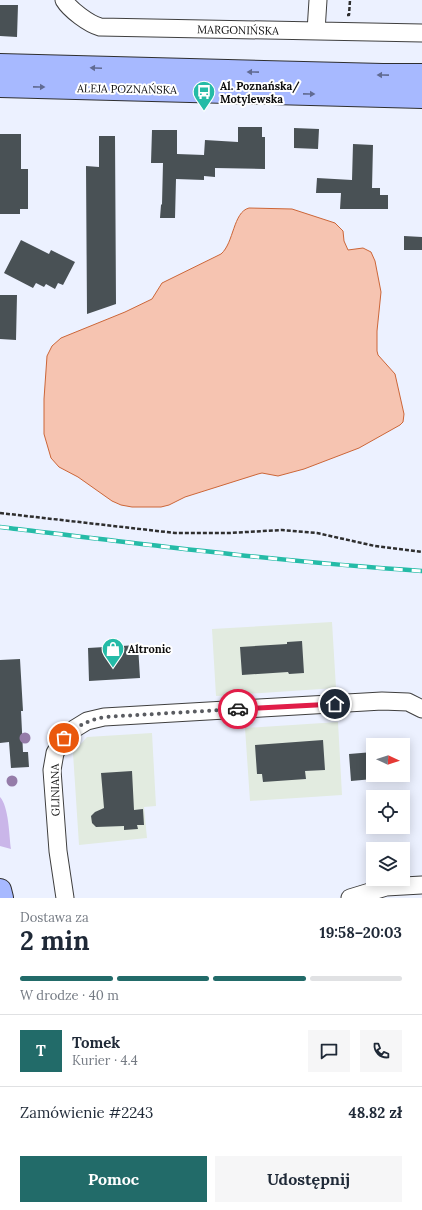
<!DOCTYPE html>
<html lang="pl">
<head>
<meta charset="utf-8">
<style>
  :root { --surface:#fff; --page:#f6f6f7; --text:#1f2937; --muted:#747a83; --line:#e0e1e3; --accent:#226b69 }
  body { margin:0; font-family:Lora,serif; background:var(--page); color:var(--text); height:100vh; display:flex; flex-direction:column; font-size:15px; white-space:nowrap }
  * { box-sizing:border-box; margin:0 }
  p { font-size:13px; color:var(--muted) }
  .icon { flex:none; width:22px; height:22px; fill:none; stroke:currentColor; stroke-width:2; stroke-linecap:round; stroke-linejoin:round }
  .map { position:relative; height:898px; overflow:hidden }
  .sheet { display:flex; flex-direction:column; background:var(--surface); flex:1 }
  .sheet>* { flex:none }
  .needle { width:26px; rotate:93deg }
  .tools { position:absolute; left:366px; top:738px; display:grid; gap:8px }
  .tools a { display:grid; place-items:center; width:44px; height:44px; border-radius:0px; background:var(--surface); box-shadow:0 2px 10px #0003; font-size:20px }
  .pin { position:absolute; display:grid; place-items:center; width:34px; height:34px; color:#fff; margin:-17px; border:2px solid #fff; border-radius:50%; box-shadow:0 1px 4px #0007 }
  .courier { position:absolute; display:grid; place-items:center; width:40px; height:40px; margin:-20px; border:3px solid #e11d48; border-radius:50%; background:#fff; color:#222; box-shadow:0 1px 5px #0007 }
  .headline em { font-style:normal; font-weight:800 }
  .headline div { display:flex; flex-direction:column-reverse }
  .headline { display:flex; align-items:center; justify-content:space-between; height:68px; padding:0 20px }
  h1 { font-size:26px; font-weight:800; line-height:30px }
  .bar { display:grid; grid-template-columns:repeat(4,1fr); gap:6px 4px; align-content:center; height:48px; padding:0 20px }
  .bar i { height:5px; border-radius:3px; background:var(--line) }
  .bar .active { background:var(--accent) }
  .bar p { grid-column:span 4 }
  .line { display:flex; align-items:center; gap:10px; padding:0 20px; border-top:1px solid var(--line) }
  .line div { flex:1 }
  .round { display:grid; place-items:center; flex:none; width:42px; height:42px; border-radius:0px; background:var(--page) }
  .cta { display:flex; gap:8px; margin-top:auto; padding:8px 20px }
  .cta a { flex:1; height:46px; border-radius:0px; background:var(--accent); color:#fff; font-size:16px; font-weight:800; line-height:46px; text-align:center }
  .cta a+a { background:var(--page); color:var(--text) }
  .map>svg:first-child { display:block }
  .industrial { fill:#e2ebe0 }
  .green { fill:#cab6e9 }
  .water { fill:#f6c4b1; stroke:#cc6638 }
  .building { fill:#495155 }
  .lines { fill:none; stroke-linecap:round; stroke-linejoin:round }
  .street-casing { stroke:#3f3f3f; stroke-width:19 }
  .secondary-casing { stroke:#2e2e2e; stroke-width:24 }
  .path { stroke:#2e2e2e; stroke-width:2.5; stroke-dasharray:4 2; stroke-linecap:butt }
  .street { stroke:#fff; stroke-width:17 }
  .secondary { stroke:#a7b9ff; stroke-width:22 }
  .rail-casing { stroke:#25bba7; stroke-width:4.5 }
  .rail { stroke:#fff; stroke-width:3; stroke-dasharray:9; stroke-linecap:butt }
  .tree { fill:#957ca9 }
  .oneway { fill:#616b92 }
  .done { stroke:#5a5c61; stroke-width:4; stroke-dasharray:0 7.2 }
  .route { stroke:#e11d48; stroke-width:5 }
  .labels { text-anchor:middle; dominant-baseline:central; stroke-width:4; stroke-linejoin:round; paint-order:stroke }
  .street-label { font-size:11px; fill:#0c0c0c; stroke:#fff }
  .poi-label { font-size:11px; font-weight:bold; fill:#0c0c0c; stroke:#fff; text-anchor:start }
</style>
</head>
<body>
<div class="map">
<svg width="422" height="898" viewBox="0 0 422 898">
  <rect width="100%" height="100%" fill="#ecf1ff"/>
  <path class="industrial" d="M 332,622 L 336,688 L 216,696 L 212,629 Z
    M 338,722 L 342,795 L 250,801 L 245,728 Z
    M 152,733 L 156,806 L 144,807 L 147,838 L 79,845 L 73,753 L 87,737 Z"/>
  <path class="green" d="M 0,797 C 9,807 9,835 11,849 L 0,846 Z"/>
  <path class="water" d="M 249,208 L 292,209 L 335,223 L 343,231 L 344,241 L 348,250 L 363,248 L 371,252 L 375,261 L 381,292 L 377,331 L 377,351 L 378,355 L 395,374 L 404,414 L 403,422 L 400,425 L 359,448 L 304,469 L 278,476 L 262,473 L 258,474 L 185,497 L 169,505 L 161,507 L 132,507 L 121,505 L 112,501 L 78,477 L 59,467 L 51,458 L 44,434 L 44,399 L 47,356 L 52,346 L 61,338 L 125,312 L 152,299 L 162,283 L 221,254 C 234,243 233,212 249,208 Z"/>
  <path class="building" d="M 0,5 L 18,5 L 17,37 L 0,36 Z
    M 238,127 L 262,127 L 262,137 L 265,137 L 265,169 L 215,168 L 215,177 L 204,176 L 204,180 L 176,179 L 175,218 L 160,218 L 161,205 L 162,204 L 163,163 L 151,163 L 152,130 L 177,130 L 177,154 L 204,155 L 205,140 L 238,142 Z
    M 294,128 L 319,129 L 318,149 L 294,148 Z
    M 0,134 L 21,134 L 21,169 L 28,169 L 28,209 L 20,209 L 20,214 L 0,214 Z
    M 99,136 L 115,136 L 116,304 L 87,314 L 86,166 L 99,167 Z
    M 353,144 L 373,145 L 372,188 L 380,188 L 380,195 L 388,195 L 388,209 L 340,209 L 341,193 L 316,193 L 317,178 L 352,180 Z
    M 404,236 L 422,237 L 422,250 L 404,250 Z
    M 21,240 L 49,254 L 51,250 L 75,262 L 63,285 L 58,283 L 55,289 L 46,284 L 44,287 L 36,283 L 33,288 L 4,273 Z
    M 0,295 L 17,295 L 16,340 L 0,339 Z
    M 302,641 L 304,673 L 289,674 L 288,672 L 242,675 L 240,647 L 287,644 L 287,642 Z
    M 138,645 L 140,678 L 89,681 L 88,648 Z
    M 20,659 L 23,711 L 21,711 L 23,752 L 28,752 L 29,767 L 11,768 L 9,742 L 0,743 L 0,660 Z
    M 323,740 L 325,770 L 305,771 L 306,779 L 263,782 L 262,774 L 257,774 L 255,745 Z
    M 373,752 L 373,779 L 351,781 L 349,754 Z
    M 132,771 L 134,810 L 143,809 L 144,825 L 137,825 L 138,829 L 124,830 L 124,826 L 96,827 L 92,823 L 91,816 L 95,812 L 104,808 L 101,773 Z"/>
  <g class="lines">
    <g class="street-casing">
      <path id="street" d="M 64,0 C 70,10 89,24 100,27 L 422,33
        M 316,31 L 318,0
        M 65,898 L 58,851 L 52,770 L 55,753 L 64,738 L 74,729 L 87,721 L 104,717 L 382,701 L 408,702 L 422,709
        M 350,898 L 386,887 L 422,885"/>
    </g>
    <g class="secondary-casing">
      <path id="secondary" d="M 0,65 L 383,75 L 422,75
        M 0,86 L 422,97
        M 0,890 L 2,898"/>
    </g>
    <path class="path" d="M 347,15 L 349,15 L 350,0
      M 0,513 L 175,533 L 229,533 L 282,530 L 317,533 L 375,546 L 422,552"/>
    <use href="#street" class="street"/>
    <use href="#secondary" class="secondary"/>
    <g class="rail-casing">
      <path id="rail" d="M 0,527 C 141,544 281,562 422,571"/>
    </g>
    <use href="#rail" class="rail"/>
  </g>
  <g class="tree">
    <circle cx="25" cy="738" r="5.5"/>
    <circle cx="12" cy="781" r="5.5"/>
  </g>
  <defs><path id="oneway-solid" d="M-6-.8H1V-3.2L6.5 0L1 3.2V.8H-6Z"/></defs>
  <g class="oneway">
    <use href="#oneway-solid" transform="translate(96 68) rotate(-178)"/>
    <use href="#oneway-solid" transform="translate(253 72) rotate(-179)"/>
    <use href="#oneway-solid" transform="translate(383 75) rotate(-179)"/>
    <use href="#oneway-solid" transform="translate(39 87) rotate(1)"/>
    <use href="#oneway-solid" transform="translate(309 94) rotate(1)"/>
  </g>
  <g class="lines">
    <path class="done" d="M 64,738 C 77,726 86,721 104,717 L 238,709"/>
    <path class="route" d="M 238,709 L 335,704"/>
  </g>
  <defs>
    <g id="bus-pin" transform="scale(1.15)"><path d="M0 17L-7.5 6A9.5 9.5 0 1 1 7.5 6Z" fill="#25bba7" stroke="#fff"/><path d="M-5-6H5V4H4V6H2V4H-2V6H-4V4H-5ZM-3.5-4V0h7V-4ZM-3.5 1.2v1.5H-2V1.2ZM2 1.2v1.5H3.5V1.2Z" fill="#fff"/></g>
    <g id="shop-pin" transform="scale(1.15)"><path d="M0 17L-7.5 6A9.5 9.5 0 1 1 7.5 6Z" fill="#25bba7" stroke="#fff"/><path d="M-5-2.5h2.3a2.7 3.5 0 0 1 5.4 0H5L5.5 6h-11ZM-1.5-2.5h3a1.5 2.3 0 0 0-3 0Z" fill="#fff"/></g>
  </defs>
  <g fill-rule="evenodd">
    <use href="#bus-pin" x="204" y="92"/>
    <use href="#shop-pin" x="113" y="649"/>
  </g>
  <g class="labels">
    <g class="street-label">
      <text transform="translate(238 30) rotate(1)">MARGONIŃSKA</text>
      <text transform="translate(127 89) rotate(1)">ALEJA POZNAŃSKA</text>
      <text transform="translate(55 790) rotate(-91)">GLINIANA</text>
    </g>
    <g class="poi-label">
      <text x="220" y="86">Al. Poznańska/<tspan x="220" dy="13">Motylewska</tspan></text>
      <text x="128" y="649">Altronic</text>
    </g>
  </g>
</svg>
<div class="tools">
<a><svg class="needle" viewBox="-14 -14 28 28"><path d="M0-13l5 13h-10z" fill="#e53935"/><path d="M0 13l5-13h-10z" fill="#747a83"/></svg></a>
<a><svg class="icon" aria-label="locate" viewBox="0 0 24 24"><circle cx="12" cy="12" r="6"/><path d="M12 2v4M12 18v4M2 12h4M18 12h4"/></svg></a>
<a><svg class="icon" aria-label="layers" viewBox="0 0 24 24"><path d="M12 4l9 5-9 5-9-5zM3 14l9 5 9-5"/></svg></a>
</div>
<div class="pin" style="left:64px;top:738px;background:#ea580c"><svg class="icon" aria-label="bag" viewBox="0 0 24 24"><path d="M5 8h14l-1 12H6zM9 8a3 3 0 0 1 6 0"/></svg></div>
<div class="pin" style="left:335px;top:704px;background:#1f2937"><svg class="icon" aria-label="home" viewBox="0 0 24 24"><path d="M3 11l9-7 9 7M6 9v11h12V9"/></svg></div>
<div class="courier" style="left:238px;top:709px"><svg class="icon" aria-label="car" viewBox="0 0 24 24"><path d="M5 17H2v-5l4-1 3-4h7l3 4 3 1v5h-3M9 17h6M6 11h13"/><circle cx="7" cy="17" r="2"/><circle cx="17" cy="17" r="2"/></svg></div>
</div>
<section class="sheet">
<div class="headline"><div><h1>2 min</h1><p>Dostawa za</p></div><em>19:58–20:03</em></div>
<div class="bar"><i class="active"></i><i class="active"></i><i class="active"></i><i></i><p>W drodze · 40 m</p></div>
<div class="line" style="height:72px"><b class="round" style="background:var(--accent);color:#fff">T</b><div><b>Tomek</b><p>Kurier · 4.4</p></div><a class="round"><svg class="icon" aria-label="chat" viewBox="0 0 24 24"><path d="M4 5h16v11H9l-5 4z"/></svg></a><a class="round"><svg class="icon" aria-label="phone" viewBox="0 0 24 24"><path d="M5 4h4l2 5-3 2q2 4 5 5l2-3 5 2v4C11 20 4 13 5 4z"/></svg></a></div>
<div class="line" style="height:52px"><div>Zamówienie #2243</div><b>48.82 zł</b></div>
<div class="cta"><a>Pomoc</a><a>Udostępnij</a></div>
</section>
</body>
</html>
